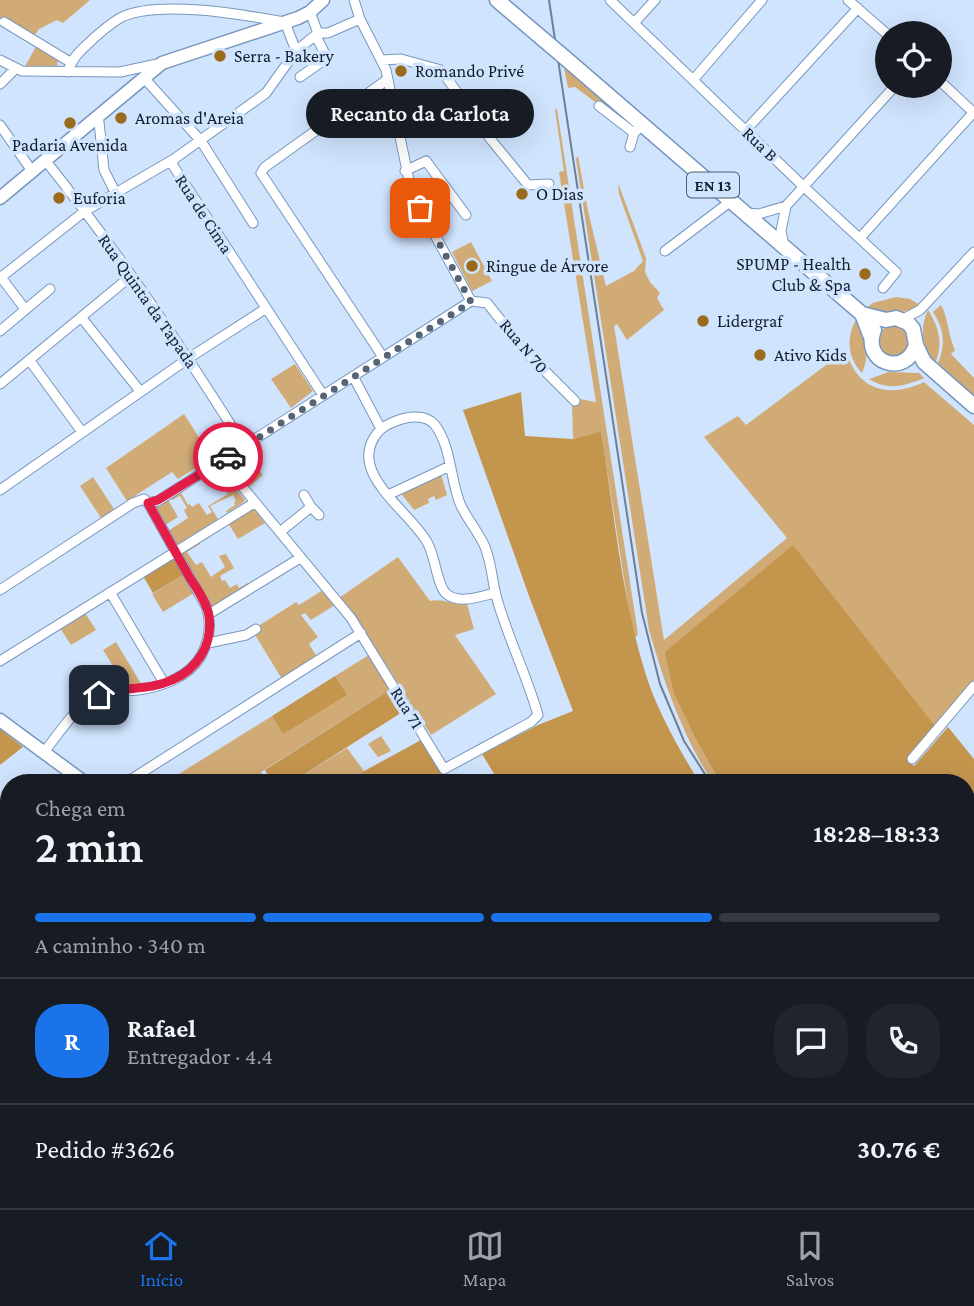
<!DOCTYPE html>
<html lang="pt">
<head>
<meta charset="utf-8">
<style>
  :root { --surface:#171b24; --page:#20242c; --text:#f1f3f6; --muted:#9ea1a6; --line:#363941; --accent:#1a73e8 }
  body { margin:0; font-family:"Crimson Pro",serif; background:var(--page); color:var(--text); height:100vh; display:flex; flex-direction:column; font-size:26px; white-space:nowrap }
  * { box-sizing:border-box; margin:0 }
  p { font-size:23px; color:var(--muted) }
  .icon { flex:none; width:38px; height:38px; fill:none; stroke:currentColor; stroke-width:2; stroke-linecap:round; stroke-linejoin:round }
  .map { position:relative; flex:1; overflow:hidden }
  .details { position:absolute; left:0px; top:774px; width:975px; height:436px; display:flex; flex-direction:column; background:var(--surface); border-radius:28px 28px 0 0; box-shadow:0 7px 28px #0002 }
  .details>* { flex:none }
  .fabs { position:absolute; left:875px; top:21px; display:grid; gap:14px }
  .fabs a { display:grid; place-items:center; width:77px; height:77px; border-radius:50%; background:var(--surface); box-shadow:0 7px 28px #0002; font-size:35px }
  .pin { position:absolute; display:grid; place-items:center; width:60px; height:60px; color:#fff; margin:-30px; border-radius:14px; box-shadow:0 4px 10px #0006 }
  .courier { position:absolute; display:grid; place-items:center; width:70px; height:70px; margin:-35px; border:5px solid #e11d48; border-radius:50%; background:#fff; color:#222; box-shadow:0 2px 9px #0007 }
  .bubble { position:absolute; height:49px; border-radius:24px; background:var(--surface); box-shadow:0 7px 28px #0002; font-size:23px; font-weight:600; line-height:49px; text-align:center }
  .summary em { font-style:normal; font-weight:600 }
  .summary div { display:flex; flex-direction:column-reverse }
  .summary { display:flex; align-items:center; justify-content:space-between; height:119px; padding:0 35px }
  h1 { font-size:46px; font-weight:600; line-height:52px }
  .bar { display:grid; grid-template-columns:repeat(4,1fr); gap:10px 7px; align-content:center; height:84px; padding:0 35px }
  .bar i { height:9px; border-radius:5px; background:var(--line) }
  .bar .current { background:var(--accent) }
  .bar p { grid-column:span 4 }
  .line { display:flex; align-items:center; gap:18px; padding:0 35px; border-top:2px solid var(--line) }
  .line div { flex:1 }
  .round { display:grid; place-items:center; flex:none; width:74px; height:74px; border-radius:28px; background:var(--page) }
  .menu { display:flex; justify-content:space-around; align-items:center; height:98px; border-top:2px solid var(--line); background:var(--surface); font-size:19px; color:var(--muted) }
  .menu a { display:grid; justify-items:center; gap:4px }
  .menu .current { color:var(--accent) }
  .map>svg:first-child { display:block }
  .green { fill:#d1ab76 }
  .forest { fill:#c4954d }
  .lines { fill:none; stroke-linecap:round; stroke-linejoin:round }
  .street-casing { stroke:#7897bf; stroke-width:11 }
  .secondary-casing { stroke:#7897bf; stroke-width:15 }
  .primary-casing { stroke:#7897bf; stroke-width:17 }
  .street { stroke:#fff; stroke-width:9 }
  .secondary { stroke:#fff; stroke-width:12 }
  .primary { stroke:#fff; stroke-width:14 }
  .tram { stroke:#6f7f93; stroke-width:2 }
  .primary-bridge-casing { stroke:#7897bf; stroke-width:17; stroke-linecap:butt }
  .primary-bridge { stroke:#fff; stroke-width:14 }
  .done { stroke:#556477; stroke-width:7; stroke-dasharray:0 12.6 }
  .route { stroke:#e11d48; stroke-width:9 }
  .poi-dot { fill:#9a6b1c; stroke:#d0e4fe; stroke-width:2.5 }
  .labels { text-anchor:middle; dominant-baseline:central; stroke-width:7; stroke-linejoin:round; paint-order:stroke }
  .shield { fill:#d0e4fe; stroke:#4c5a6d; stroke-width:2 }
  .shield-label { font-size:16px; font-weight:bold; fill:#131f2f }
  .poi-label { font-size:18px; fill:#131f2f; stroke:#d0e4fe; text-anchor:start }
  .street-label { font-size:18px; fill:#131f2f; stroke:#d0e4fe }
</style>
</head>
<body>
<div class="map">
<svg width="974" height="1208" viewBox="0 0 974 1208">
  <rect width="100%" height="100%" fill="#d0e4fe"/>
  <path class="green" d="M 0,0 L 90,0 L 63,23 L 57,20 L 39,29 L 34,36 L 5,17 L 0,23 Z
    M 37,45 L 58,57 L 57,68 L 24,68 Z
    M 564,67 L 635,127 L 630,128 L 575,87 L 568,88 Z
    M 557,109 L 638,634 L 635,638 L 630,617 L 601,431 L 573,439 L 572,403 L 579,399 L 596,402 L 559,172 L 564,171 L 555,110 Z
    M 578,156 L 588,211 L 606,286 L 634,271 L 643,261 L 619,194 L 618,183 L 646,258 L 645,272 L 650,282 L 660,293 L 657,298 L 664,310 L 627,340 L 617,324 L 614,326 L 664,640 L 787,538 L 704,437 L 738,416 L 746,425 L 846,350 C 856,390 889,399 924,382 L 974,425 L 974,680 L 935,726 L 674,694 L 695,738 L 720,782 L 714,782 L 708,775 C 680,729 664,682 649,630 L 576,159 Z
    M 471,242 L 492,281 L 472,291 L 452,252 Z
    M 896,297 L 910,299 L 920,305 C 901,315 887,316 866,308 L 873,303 Z
    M 941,305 C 948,317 948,335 955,350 L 951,354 L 974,378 L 974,396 L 938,363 C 946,344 944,329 933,312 Z
    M 928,310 C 940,329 943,344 935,364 C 922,348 919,329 928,310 Z
    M 857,318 C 865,338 871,353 862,373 C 847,358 846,336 857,318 Z
    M878 341a16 16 0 1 1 32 0a16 16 0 1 1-32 0Z
    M 295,364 L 313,391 L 291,408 L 271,379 Z
    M 889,372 L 919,373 L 924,378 C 905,386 888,391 869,379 Z
    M 184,414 L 212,458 L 178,479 L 172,472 L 127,501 L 106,468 Z
    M 244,450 L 263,475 L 248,488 L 229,466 L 231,459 Z
    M 217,468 L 245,500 L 244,502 L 227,513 L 226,511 L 235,505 L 234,502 L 236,501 L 233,495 L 210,506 L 218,519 L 178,544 L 175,543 L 168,531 L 188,518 L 184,510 L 187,508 L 180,496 L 172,500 L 170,497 L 180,491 L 188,505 L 190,504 L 192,507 L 199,503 L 207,515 L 212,512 L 208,506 L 228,494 L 225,488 L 228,486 L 215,469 Z
    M 441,474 L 447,495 L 436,500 L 434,496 L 428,499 L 429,503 L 414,510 L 400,492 Z
    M 93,477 L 114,509 L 101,518 L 80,486 Z
    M 167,498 L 178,517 L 165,525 L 155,508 L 156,505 Z
    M 251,508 L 254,509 L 265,523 L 238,539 L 228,523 Z
    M 199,541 L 200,544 L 187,552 L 196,565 L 202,562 L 211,577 L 225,567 L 219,556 L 226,554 L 234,568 L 220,576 L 222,581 L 225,580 L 230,588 L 237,584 L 239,588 L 248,583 L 250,586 L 215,608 L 211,606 L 182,554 L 182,551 Z
    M 398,557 L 430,601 C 443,598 454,605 467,604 L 474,629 L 455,635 L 496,694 L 431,735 L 362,627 L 339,598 Z
    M 183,575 L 194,593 L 163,612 L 152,594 Z
    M 323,590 L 335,605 L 311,620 L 305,613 L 301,615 L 318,637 L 309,644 L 317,657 L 282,679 L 252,630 L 293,604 L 296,602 L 299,605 Z
    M 85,613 L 96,630 L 71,645 L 60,628 Z
    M 116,642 L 142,685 L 125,685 L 103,650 Z
    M 369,655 L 391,689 L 261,772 L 265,778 L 268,776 L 272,782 L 166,782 L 272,716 L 283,733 L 346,695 L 335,676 Z
    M 381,736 L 391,751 L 378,757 L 368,744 Z
    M 347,748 L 364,771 L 344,782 L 292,782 Z"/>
  <path class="forest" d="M 521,392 L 525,436 L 573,439 L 601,431 C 614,511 621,594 645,672 C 657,711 678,747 699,782 L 499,782 L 482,754 L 538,725 L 573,711 L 529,596 L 463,410 Z
    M 793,545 L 935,726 L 907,760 L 914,766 L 948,727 L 974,759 L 974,1008 L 966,1001 L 966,782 L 720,782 L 695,738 L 674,694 L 665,652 Z
    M 171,559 L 174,559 L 183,575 L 153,593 L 143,576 Z
    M 335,676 L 347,695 L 283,734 L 272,716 Z
    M 391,689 L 404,711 L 292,782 L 272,782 L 265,770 Z
    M 0,729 L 23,747 L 0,765 Z
    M 421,740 L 446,782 L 344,782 Z
    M 9,831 L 9,1200 L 966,1200 L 966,1113 L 974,1118 L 974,1208 L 0,1208 L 0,837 Z"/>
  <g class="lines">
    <g class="street-casing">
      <path id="street" d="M 354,0 L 360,19 L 386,70 L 410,185 L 420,208 L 471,301
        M 610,0 L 803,186 L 896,272 L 883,288
        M 848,0 L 887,34
        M 310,12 L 318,33 L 296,51 L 266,93 L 174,159 L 172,164 L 323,395
        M 4,22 L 70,62
        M 634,23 L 655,0
        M 318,33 L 328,33 L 360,19
        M 0,60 L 22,71 L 120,72 L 157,64
        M 381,60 L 401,59 L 441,70 L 492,141 L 528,185 L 549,184
        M 68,72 C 72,56 83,49 94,38 C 103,30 113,21 124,16 C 162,0 244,15 285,22 L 296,51
        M 300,77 L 327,58 L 316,36
        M 145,79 L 201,141 L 253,223
        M 693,80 L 762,0
        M 940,81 L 974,113
        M 0,84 L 15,69
        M 599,106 L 634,133 L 642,125
        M 99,122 L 104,170 L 115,192
        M 0,125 L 32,171
        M 745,131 L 858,8
        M 630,147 L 634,133
        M 45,160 C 118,251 182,347 244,446
        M 405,171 L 426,161 L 466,215
        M 746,213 L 759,214 L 786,206
        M 860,238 L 973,113
        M 784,246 L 781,231 L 786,206 L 895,86
        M 665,251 L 731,201
        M 0,276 L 25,309
        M 0,278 L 85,211 L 174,159
        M 81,317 L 140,391
        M 901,320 L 920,310 L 974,252
        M 0,331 L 50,289
        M 383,357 L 261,173 L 265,167 L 388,79
        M 30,361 L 82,432
        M 353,376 L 381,429
        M 0,384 L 131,276
        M 221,461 L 351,618 L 444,769 L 531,722 L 538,715 C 527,676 508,638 497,599 C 492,582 492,564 485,547 C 479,533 468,520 461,506 C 450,481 452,448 435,425 C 430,419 424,417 416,417 C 405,416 385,424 378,432 C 345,472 409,510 427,542 C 436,557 437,589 448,595 C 461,604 481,596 495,593
        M 0,490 L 189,358 L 265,309
        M 388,495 L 450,466
        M 148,503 L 158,501 L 471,301 L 487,303 L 527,353 L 575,401
        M 311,507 L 319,515
        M 280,532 L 311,507 L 304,495
        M 0,590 L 133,503 L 144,499 L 148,503
        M 110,592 L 164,683
        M 209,614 L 300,558
        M 208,643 L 246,635 L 256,629
        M 0,661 L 254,503
        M 44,752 C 58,735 72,712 91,699 C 106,689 121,692 138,690 C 162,687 191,676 202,654 C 210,638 212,623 206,606 L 148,503
        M 912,759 L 974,686
        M 127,782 L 361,633"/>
    </g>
    <g class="secondary-casing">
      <path id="secondary" d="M 0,198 L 162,63 L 298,18 L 310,12 L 323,0
        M 0,720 L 84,782
        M 562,1200 L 570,1208"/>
    </g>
    <g class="primary-casing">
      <path id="primary" d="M 497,0 L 544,40
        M 564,57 L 862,314 L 871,337
        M 862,314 L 886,320 L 896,318 L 908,323 L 913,329 L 916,345 L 924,362 L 974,406
        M 874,330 C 861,363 906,378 916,345"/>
    </g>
    <use href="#street" class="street"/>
    <use href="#secondary" class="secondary"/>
    <use href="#primary" class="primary"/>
    <path class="tram" d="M 549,0 L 642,613 L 660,684 L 684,741 L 710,782
      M 966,1029 L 974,1035"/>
    <g class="primary-bridge-casing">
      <path id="primary-bridge" d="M 544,40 L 564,57"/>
    </g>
    <use href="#primary-bridge" class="primary-bridge"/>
  </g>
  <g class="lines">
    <path class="done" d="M 228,457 L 471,302 L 420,208"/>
    <path class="route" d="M 99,695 C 123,685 146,692 172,680 C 198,669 213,644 209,616 C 207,603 197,589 190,578 C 176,553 162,528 148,503 L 158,500 L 228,457"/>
  </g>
  <g class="poi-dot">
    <circle cx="220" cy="56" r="7"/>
    <circle cx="401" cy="71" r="7"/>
    <circle cx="121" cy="118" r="7"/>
    <circle cx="70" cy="123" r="7"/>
    <circle cx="522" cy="194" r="7"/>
    <circle cx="59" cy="198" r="7"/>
    <circle cx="472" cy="266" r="7"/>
    <circle cx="865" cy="274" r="7"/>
    <circle cx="703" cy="321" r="7"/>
    <circle cx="760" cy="355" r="7"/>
  </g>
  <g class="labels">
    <rect class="shield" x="687" y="172.5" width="52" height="25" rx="5"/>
    <g class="shield-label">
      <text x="713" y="185">EN 13</text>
    </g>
    <g class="poi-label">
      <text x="234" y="56">Serra - Bakery</text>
      <text x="415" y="71">Romando Privé</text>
      <text x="135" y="118">Aromas d'Areia</text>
      <text x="70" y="145" text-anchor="middle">Padaria Avenida</text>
      <text x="536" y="194">O Dias</text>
      <text x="73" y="198">Euforia</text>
      <text x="851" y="264" text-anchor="end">SPUMP - Health<tspan x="851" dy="21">Club &amp; Spa</tspan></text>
      <text x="486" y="266">Ringue de Árvore</text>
      <text x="717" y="321">Lidergraf</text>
      <text x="774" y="355">Ativo Kids</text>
    </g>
    <g class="street-label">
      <text transform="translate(760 144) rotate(44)">Rua B</text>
      <text transform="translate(204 214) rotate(57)">Rua de Cima</text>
      <text transform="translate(148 301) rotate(55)">Rua Quinta da Tapada</text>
      <text transform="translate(524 346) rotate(50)">Rua N 70</text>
      <text transform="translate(407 708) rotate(58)">Rua 71</text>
    </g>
  </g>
</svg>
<div class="fabs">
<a><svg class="icon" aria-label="locate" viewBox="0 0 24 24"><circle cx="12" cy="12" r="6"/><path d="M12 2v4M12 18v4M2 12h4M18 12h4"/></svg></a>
</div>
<div class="pin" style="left:420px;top:208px;background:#ea580c"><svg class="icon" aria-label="bag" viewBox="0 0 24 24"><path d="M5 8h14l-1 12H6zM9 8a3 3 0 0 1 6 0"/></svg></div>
<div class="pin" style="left:99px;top:695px;background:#1f2937"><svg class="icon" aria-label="home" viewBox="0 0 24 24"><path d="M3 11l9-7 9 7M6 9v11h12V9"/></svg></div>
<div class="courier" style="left:228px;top:457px"><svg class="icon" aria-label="car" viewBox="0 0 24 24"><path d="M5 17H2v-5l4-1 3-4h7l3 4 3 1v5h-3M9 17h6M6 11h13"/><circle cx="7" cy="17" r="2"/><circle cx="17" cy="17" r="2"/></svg></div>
<div class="bubble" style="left:306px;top:89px;width:228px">Recanto da Carlota</div>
<section class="details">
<div class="summary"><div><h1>2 min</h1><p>Chega em</p></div><em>18:28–18:33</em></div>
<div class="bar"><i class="current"></i><i class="current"></i><i class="current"></i><i></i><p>A caminho · 340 m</p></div>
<div class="line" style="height:126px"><b class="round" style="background:var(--accent);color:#fff">R</b><div><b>Rafael</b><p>Entregador · 4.4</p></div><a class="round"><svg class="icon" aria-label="chat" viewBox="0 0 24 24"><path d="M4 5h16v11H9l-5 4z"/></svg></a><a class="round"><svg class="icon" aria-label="phone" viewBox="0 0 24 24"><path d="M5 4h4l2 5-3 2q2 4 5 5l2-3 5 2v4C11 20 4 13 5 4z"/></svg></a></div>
<div class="line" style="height:91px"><div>Pedido #3626</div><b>30.76 €</b></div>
</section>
</div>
<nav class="menu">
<a class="current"><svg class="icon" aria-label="home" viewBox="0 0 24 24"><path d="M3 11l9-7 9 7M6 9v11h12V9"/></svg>Início</a>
<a><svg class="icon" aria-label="map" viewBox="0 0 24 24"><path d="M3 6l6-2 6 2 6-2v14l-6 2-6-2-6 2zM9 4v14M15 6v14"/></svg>Mapa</a>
<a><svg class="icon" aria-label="saved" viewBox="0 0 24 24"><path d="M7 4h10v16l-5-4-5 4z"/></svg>Salvos</a>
</nav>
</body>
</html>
